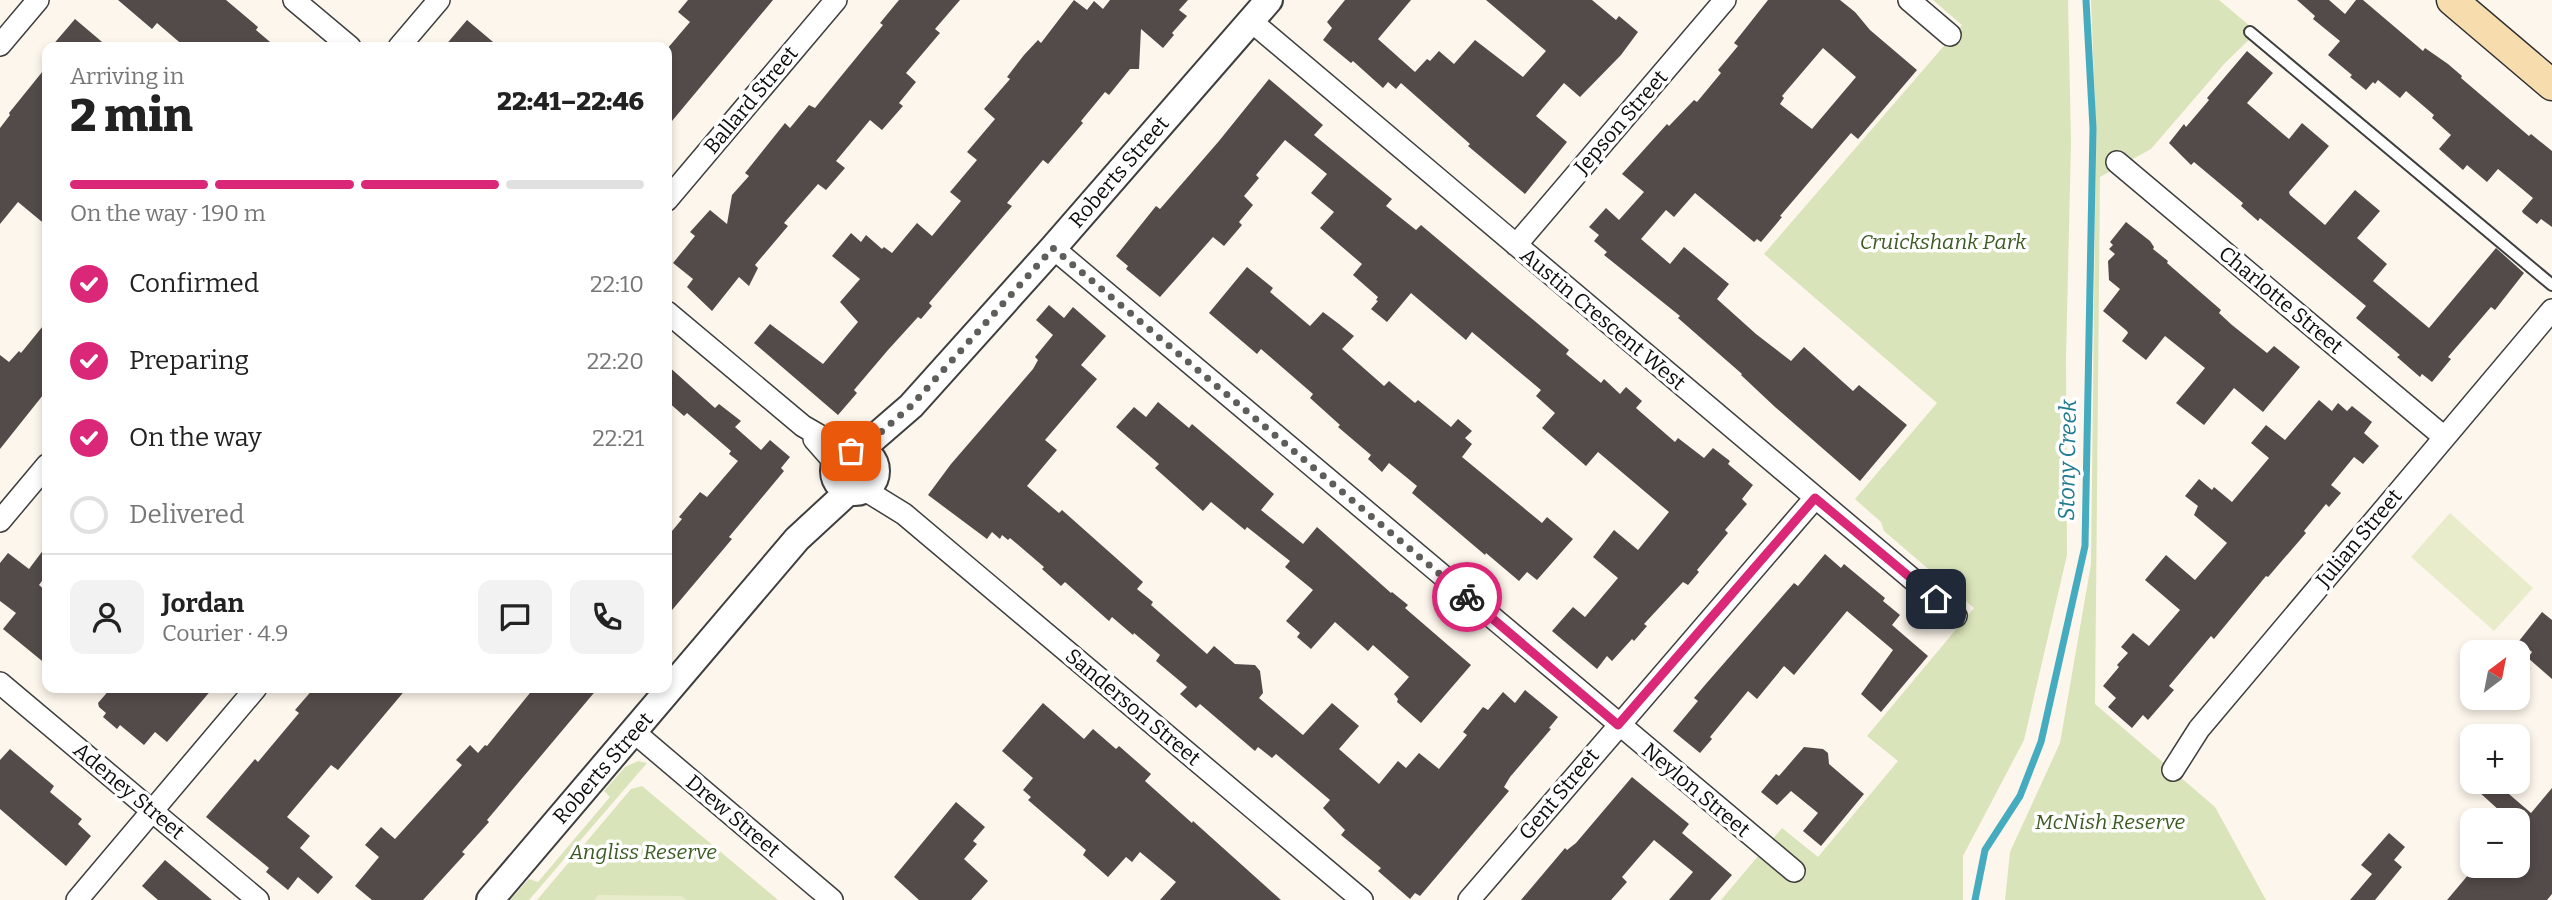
<!DOCTYPE html>
<html lang="en">
<head>
<meta charset="utf-8">
<style>
  :root { --surface:#fff; --page:#f2f2f2; --text:#222; --muted:#767676; --line:#e0e0e0; --accent:#db2777 }
  body { margin:0; font-family:Bitter,serif; background:var(--page); color:var(--text); height:100vh; display:flex; flex-direction:column; font-size:26px; white-space:nowrap }
  * { box-sizing:border-box; margin:0 }
  p { font-size:23px; color:var(--muted) }
  .icon { flex:none; width:38px; height:38px; fill:none; stroke:currentColor; stroke-width:2; stroke-linecap:round; stroke-linejoin:round }
  .map { position:relative; flex:1; overflow:hidden }
  .details { position:absolute; left:42px; top:42px; width:630px; height:651px; display:flex; flex-direction:column; background:var(--surface); border-radius:14px; box-shadow:0 4px 10px #0003 }
  .details>* { flex:none }
  .needle { width:46px; rotate:32deg }
  .buttons { position:absolute; left:2460px; top:640px; display:grid; gap:14px }
  .buttons a { display:grid; place-items:center; width:70px; height:70px; border-radius:14px; background:var(--surface); box-shadow:0 4px 10px #0003; font-size:35px }
  .pin { position:absolute; display:grid; place-items:center; width:60px; height:60px; color:#fff; margin:-30px; border-radius:14px; box-shadow:0 4px 10px #0006 }
  .courier { position:absolute; display:grid; place-items:center; width:70px; height:70px; margin:-35px; border:5px solid #db2777; border-radius:50%; background:#fff; color:#222; box-shadow:0 2px 9px #0007 }
  .head em { font-style:normal; font-weight:800 }
  .head div { display:flex; flex-direction:column-reverse }
  .head { display:flex; align-items:center; justify-content:space-between; height:119px; padding:0 28px }
  h1 { font-size:46px; font-weight:800; line-height:52px }
  .bar { display:grid; grid-template-columns:repeat(4,1fr); gap:10px 7px; align-content:center; height:84px; padding:0 28px }
  .bar i { height:9px; border-radius:5px; background:var(--line) }
  .bar .active { background:var(--accent) }
  .bar p { grid-column:span 4 }
  .line { display:flex; align-items:center; gap:18px; padding:0 28px; border-top:2px solid var(--line) }
  .line div { flex:1 }
  .round { display:grid; place-items:center; flex:none; width:74px; height:74px; border-radius:14px; background:var(--page) }
  ol { padding:0 28px; list-style:none }
  li { display:flex; align-items:center; gap:21px; height:77px }
  li p { margin-inline-start:auto }
  li .icon { padding:7px; border-radius:50%; background:var(--accent); color:#fff; stroke-width:4 }
  li:last-child { color:var(--muted) }
  li i { width:38px; height:38px; border:4px solid var(--line); border-radius:50% }
  .map>svg:first-child { display:block }
  .green { fill:#dae4ba }
  .pitch { fill:#e8eccb }
  .lines { fill:none; stroke-linecap:round; stroke-linejoin:round }
  .stream { stroke:#45acbf; stroke-width:7 }
  .building { fill:#534b49; fill-rule:evenodd }
  .service-casing { stroke:#3f3f3f; stroke-width:14 }
  .minor-casing { stroke:#3f3f3f; stroke-width:24 }
  .tertiary-casing { stroke:#3f3f3f; stroke-width:30 }
  .secondary-casing { stroke:#2e2e2e; stroke-width:33 }
  .service { stroke:#fff; stroke-width:10 }
  .minor { stroke:#fff; stroke-width:21 }
  .tertiary { stroke:#fff; stroke-width:26 }
  .secondary { stroke:#f7ddae; stroke-width:30 }
  .done { stroke:#605e5a; stroke-width:7; stroke-dasharray:0 12.6 }
  .route { stroke:#db2777; stroke-width:9 }
  .labels { text-anchor:middle; dominant-baseline:central; stroke-width:7; stroke-linejoin:round; paint-order:stroke }
  .street-label { font-size:21px; fill:#0c0c0c; stroke:#fff }
  .park-label { font-size:21px; font-style:italic; fill:#3d5c23; stroke:#fff }
  .water-label { font-size:23px; font-style:italic; fill:#227b90; stroke:#fff }
</style>
</head>
<body>
<div class="map">
<svg width="2552" height="900" viewBox="0 0 2552 900">
  <rect width="100%" height="100%" fill="#fdf6ec"/>
  <path class="green" d="M 1933,0 L 2068,0 L 2071,142 L 2066,358 L 2067,555 L 2024,740 L 1963,856 L 1963,900 L 1721,900 L 1782,828 L 1818,857 L 1898,761 L 1867,736 L 1974,608 L 1884,531 L 1881,522 L 1855,499 L 1937,403 L 1764,254 L 1962,25 Z
    M 2091,0 L 2219,0 L 2257,32 L 2225,63 L 2151,149 L 2100,177 L 2095,704 L 2215,807 L 2266,900 L 2005,900 L 2010,852 L 2060,743 L 2091,564 L 2096,133 Z
    M 638,761 L 647,763 L 529,900 L 510,900 L 529,879 L 538,882 L 610,797 L 604,791 L 625,767 Z
    M 642,786 L 778,900 L 537,900 L 631,789 Z"/>
  <path class="pitch" d="M 2450,513 L 2533,588 L 2494,631 L 2411,557 Z
    M 598,895 L 681,896 L 686,900 L 594,900 Z"/>
  <g class="lines">
    <path class="stream" d="M 1975,900 L 1985,850 L 2020,796 L 2041,742 L 2085,546 L 2093,128 L 2086,0"/>
  </g>
  <path class="building" d="M 118,0 L 226,0 L 258,27 L 256,30 L 276,47 L 185,47 L 157,23 L 152,29 Z
    M 688,0 L 773,0 L 667,127 L 667,49 L 690,22 L 678,12 Z
    M 899,0 L 960,0 L 935,29 L 940,33 L 906,73 L 916,82 L 899,103 L 903,106 L 882,130 L 870,120 L 836,161 L 845,168 L 826,190 L 818,184 L 784,223 L 788,226 L 755,265 L 758,268 L 749,286 L 739,277 L 712,311 L 687,287 L 693,279 L 673,263 L 695,236 L 690,232 L 710,210 L 727,224 L 732,195 L 749,176 L 745,173 L 785,123 L 790,128 L 809,105 L 815,108 L 883,25 L 880,23 Z
    M 1074,0 L 1087,10 L 1094,1 L 1103,9 L 1110,0 L 1188,0 L 1179,10 L 1187,16 L 1172,33 L 1174,35 L 1163,48 L 1141,29 L 1139,69 L 1130,69 L 1109,95 L 1105,92 L 1081,121 L 1083,123 L 1048,164 L 1043,160 L 1007,203 L 1012,206 L 929,303 L 932,306 L 921,319 L 918,317 L 888,350 L 854,390 L 857,393 L 838,415 L 754,343 L 770,324 L 823,364 L 858,322 L 840,302 L 860,279 L 832,256 L 851,233 L 861,242 L 866,235 L 882,249 L 884,247 L 892,253 L 917,223 L 932,236 L 961,201 L 950,192 L 977,160 L 967,152 L 995,119 L 984,109 L 1010,79 L 1007,77 L 1024,55 L 1038,40 L 1041,43 Z
    M 1345,0 L 1411,0 L 1378,39 L 1415,72 L 1427,59 L 1430,61 L 1439,51 L 1454,64 L 1475,40 L 1523,77 L 1546,51 L 1486,0 L 1592,0 L 1616,20 L 1619,16 L 1638,32 L 1621,55 L 1580,97 L 1564,83 L 1536,116 L 1567,142 L 1525,194 L 1468,146 L 1470,144 L 1401,83 L 1396,89 L 1388,82 L 1383,88 L 1353,61 L 1351,63 L 1323,40 L 1332,28 L 1327,22 Z
    M 1768,0 L 1840,0 L 1855,12 L 1870,30 L 1917,70 L 1858,139 L 1851,133 L 1780,216 L 1782,217 L 1761,242 L 1757,239 L 1754,242 L 1695,193 L 1674,217 L 1666,210 L 1641,239 L 1670,264 L 1684,247 L 1729,284 L 1717,299 L 1756,334 L 1791,361 L 1804,347 L 1853,391 L 1859,385 L 1907,425 L 1860,481 L 1775,407 L 1741,375 L 1742,374 L 1678,318 L 1680,316 L 1604,255 L 1607,252 L 1594,241 L 1599,235 L 1589,227 L 1606,208 L 1619,220 L 1644,192 L 1622,174 L 1667,124 L 1669,126 L 1694,100 L 1697,102 L 1721,73 L 1718,70 L 1738,46 L 1734,43 ZM 1823,48 L 1856,77 L 1812,129 L 1780,104 L 1784,98 L 1782,96 Z
    M 2297,0 L 2329,0 L 2345,14 L 2356,0 L 2363,0 L 2423,51 L 2425,48 L 2448,64 L 2462,76 L 2461,78 L 2529,136 L 2531,134 L 2552,151 L 2552,227 L 2541,219 L 2537,224 L 2523,213 L 2522,211 L 2533,198 L 2498,169 L 2487,182 L 2467,165 L 2463,170 L 2439,149 L 2451,135 L 2432,118 L 2434,115 L 2406,91 L 2400,98 L 2378,80 L 2375,84 L 2373,82 L 2366,90 L 2350,77 L 2352,75 L 2328,55 L 2340,41 L 2313,19 L 2315,16 Z
    M 75,19 L 108,47 L 51,47 Z
    M 467,20 L 499,47 L 444,47 Z
    M 2247,51 L 2273,73 L 2247,103 L 2289,139 L 2302,123 L 2329,146 L 2289,192 L 2290,195 L 2325,225 L 2355,190 L 2380,211 L 2357,238 L 2387,264 L 2373,281 L 2429,328 L 2496,248 L 2524,273 L 2495,310 L 2491,307 L 2448,357 L 2451,359 L 2432,382 L 2422,374 L 2420,377 L 2397,357 L 2400,355 L 2356,318 L 2366,306 L 2260,218 L 2258,221 L 2241,206 L 2243,203 L 2194,162 L 2191,165 L 2169,143 L 2184,124 L 2186,127 L 2209,100 L 2207,98 Z
    M 47,66 L 47,226 L 18,202 L 0,224 L 0,128 L 10,115 L 9,113 Z
    M 1269,79 L 1323,125 L 1314,135 L 1392,199 L 1386,206 L 1416,230 L 1421,225 L 1569,350 L 1566,354 L 1601,383 L 1604,379 L 1620,394 L 1626,387 L 1642,401 L 1636,408 L 1675,442 L 1678,438 L 1704,458 L 1713,448 L 1730,461 L 1728,464 L 1753,485 L 1742,499 L 1747,504 L 1725,530 L 1728,533 L 1697,570 L 1699,572 L 1688,585 L 1683,582 L 1644,624 L 1647,626 L 1634,641 L 1632,639 L 1612,661 L 1607,656 L 1597,669 L 1552,631 L 1573,607 L 1585,617 L 1618,578 L 1593,557 L 1614,530 L 1638,550 L 1669,512 L 1598,452 L 1586,466 L 1542,428 L 1555,413 L 1536,396 L 1541,390 L 1472,332 L 1466,340 L 1411,293 L 1387,322 L 1371,309 L 1378,301 L 1376,300 L 1378,297 L 1353,275 L 1362,264 L 1320,228 L 1334,212 L 1311,193 L 1327,174 L 1285,140 L 1256,175 L 1259,178 L 1244,196 L 1253,205 L 1239,222 L 1242,225 L 1224,246 L 1213,237 L 1160,297 L 1126,269 L 1128,266 L 1116,256 L 1156,206 L 1160,209 L 1219,141 Z
    M 2126,222 L 2150,241 L 2154,247 L 2153,249 L 2168,261 L 2167,263 L 2221,310 L 2219,313 L 2232,325 L 2267,353 L 2274,346 L 2300,367 L 2263,412 L 2234,388 L 2204,425 L 2176,403 L 2205,368 L 2165,336 L 2146,360 L 2122,341 L 2128,333 L 2127,331 L 2103,311 L 2120,289 L 2109,280 L 2108,261 L 2115,254 L 2109,249 L 2113,245 L 2110,242 Z
    M 1247,267 L 1273,288 L 1270,292 L 1310,326 L 1323,312 L 1339,324 L 1354,336 L 1342,349 L 1384,386 L 1389,381 L 1415,403 L 1418,400 L 1451,427 L 1458,419 L 1472,431 L 1465,438 L 1472,444 L 1462,457 L 1542,523 L 1547,517 L 1573,539 L 1537,580 L 1527,572 L 1519,581 L 1486,553 L 1485,555 L 1412,493 L 1417,486 L 1389,463 L 1382,472 L 1368,459 L 1371,455 L 1338,427 L 1340,425 L 1310,398 L 1313,394 L 1261,349 L 1257,354 L 1209,313 Z
    M 1049,305 L 1064,318 L 1073,307 L 1106,336 L 1081,365 L 1097,379 L 1045,440 L 1057,450 L 1027,486 L 1059,513 L 1062,510 L 1143,582 L 1137,589 L 1153,602 L 1151,605 L 1207,654 L 1214,646 L 1235,664 L 1255,665 L 1260,671 L 1263,693 L 1259,698 L 1303,735 L 1332,703 L 1359,726 L 1339,749 L 1379,784 L 1398,761 L 1406,768 L 1419,753 L 1439,769 L 1467,735 L 1463,732 L 1483,707 L 1488,710 L 1503,692 L 1515,703 L 1525,690 L 1558,717 L 1549,728 L 1551,729 L 1510,777 L 1504,787 L 1509,791 L 1420,896 L 1415,893 L 1410,899 L 1378,871 L 1381,868 L 1341,835 L 1345,830 L 1323,808 L 1330,800 L 1276,754 L 1272,758 L 1258,747 L 1255,751 L 1200,704 L 1196,708 L 1180,694 L 1187,687 L 1156,661 L 1160,655 L 1134,633 L 1133,635 L 1112,617 L 1109,621 L 1065,582 L 1061,586 L 1042,569 L 1044,567 L 1010,538 L 1008,540 L 1002,535 L 1000,539 L 992,532 L 987,539 L 928,495 L 951,464 L 1033,369 L 1038,360 L 1035,357 L 1053,335 L 1036,320 Z
    M 47,321 L 47,390 L 0,449 L 0,355 L 9,362 L 19,351 L 21,353 Z
    M 667,365 L 715,408 L 719,404 L 741,421 L 735,427 L 761,450 L 770,440 L 790,457 L 781,468 L 784,471 L 729,537 L 732,539 L 667,616 L 667,537 L 682,519 L 679,517 L 700,492 L 707,497 L 738,461 L 729,454 L 731,451 L 687,413 L 684,416 L 667,401 Z
    M 2319,400 L 2332,411 L 2338,403 L 2347,411 L 2352,406 L 2372,422 L 2364,433 L 2379,446 L 2363,464 L 2354,457 L 2331,485 L 2341,493 L 2329,507 L 2326,504 L 2304,531 L 2306,533 L 2268,577 L 2266,576 L 2214,639 L 2211,636 L 2169,686 L 2174,690 L 2148,720 L 2143,715 L 2132,728 L 2108,707 L 2116,698 L 2103,686 L 2119,667 L 2117,665 L 2128,653 L 2121,647 L 2133,633 L 2149,646 L 2180,610 L 2145,580 L 2166,555 L 2195,580 L 2227,543 L 2194,515 L 2198,506 L 2185,496 L 2199,479 L 2212,490 L 2214,487 L 2232,502 L 2269,458 L 2251,443 L 2266,425 L 2285,440 Z
    M 1158,402 L 1189,428 L 1192,424 L 1274,494 L 1261,510 L 1303,544 L 1317,527 L 1391,593 L 1392,592 L 1408,605 L 1405,608 L 1471,665 L 1421,723 L 1397,702 L 1398,699 L 1394,694 L 1409,677 L 1373,645 L 1368,651 L 1335,622 L 1311,649 L 1297,637 L 1300,633 L 1286,621 L 1313,590 L 1285,567 L 1290,561 L 1247,527 L 1245,530 L 1211,502 L 1203,511 L 1155,468 L 1159,464 L 1116,427 L 1134,407 L 1146,417 Z
    M 47,545 L 47,574 L 39,585 L 47,592 L 47,665 L 3,629 L 16,613 L 0,601 L 0,563 L 8,553 L 29,569 Z
    M 1825,554 L 1841,568 L 1844,564 L 1885,598 L 1883,601 L 1900,615 L 1892,625 L 1928,656 L 1881,712 L 1861,694 L 1893,650 L 1847,611 L 1794,675 L 1784,666 L 1757,699 L 1748,691 L 1710,737 L 1712,739 L 1700,753 L 1673,731 L 1698,701 L 1694,698 L 1705,685 L 1794,583 L 1798,586 Z
    M 2542,612 L 2552,620 L 2552,679 L 2528,658 L 2532,652 L 2519,641 Z
    M 111,688 L 213,688 L 167,742 L 155,732 L 144,745 L 120,725 L 117,729 L 103,717 L 106,713 L 99,707 L 98,703 Z
    M 314,688 L 407,688 L 338,770 L 331,765 L 287,817 L 310,836 L 300,848 L 333,877 L 318,894 L 298,877 L 288,890 L 266,872 L 269,868 L 206,817 L 255,759 L 258,762 L 299,713 L 295,710 Z
    M 534,688 L 598,688 L 487,820 L 489,822 L 462,852 L 465,854 L 423,900 L 372,900 L 355,886 L 379,857 L 365,845 L 381,827 L 395,839 L 462,765 L 456,760 L 470,745 L 478,753 L 485,745 L 487,746 Z
    M 1043,703 L 1084,739 L 1093,729 L 1116,749 L 1119,746 L 1151,774 L 1145,781 L 1192,823 L 1193,821 L 1281,900 L 1160,900 L 1176,882 L 1140,852 L 1132,862 L 1126,857 L 1108,877 L 1083,855 L 1086,850 L 1028,800 L 1031,797 L 1023,790 L 1033,778 L 1002,751 Z
    M 1804,747 L 1823,749 L 1828,753 L 1829,764 L 1864,794 L 1821,846 L 1803,831 L 1818,813 L 1791,791 L 1777,805 L 1761,792 L 1776,774 L 1779,776 Z
    M 10,749 L 54,786 L 50,792 L 82,819 L 78,824 L 91,836 L 66,866 L 0,809 L 0,760 Z
    M 1632,777 L 1689,824 L 1682,833 L 1732,875 L 1710,900 L 1669,900 L 1693,872 L 1654,840 L 1622,877 L 1627,882 L 1611,900 L 1521,900 L 1565,848 L 1567,850 L 1576,843 Z
    M 2468,782 L 2495,782 L 2531,813 L 2552,788 L 2552,894 L 2547,900 L 2447,900 L 2469,874 L 2469,866 L 2518,866 L 2518,821 L 2511,821 Z
    M 956,802 L 985,827 L 973,841 L 977,844 L 964,859 L 988,881 L 971,900 L 919,900 L 894,877 Z
    M 2389,833 L 2405,847 L 2394,860 L 2402,867 L 2375,900 L 2350,900 L 2372,874 L 2361,865 Z
    M 165,860 L 212,900 L 158,900 L 142,886 Z"/>
  <g class="lines">
    <g class="service-casing">
      <path id="service" d="M 2250,32 L 2552,285"/>
    </g>
    <g class="minor-casing">
      <path id="minor" d="M 294,0 L 350,47
        M 1909,0 L 1950,35
        M 1251,21 L 1956,616
        M 0,45 L 38,0
        M 399,47 L 439,0
        M 2117,162 L 2444,437
        M 667,200 L 836,0
        M 1516,245 L 1725,0
        M 1053,248 L 1794,871
        M 667,312 L 803,426 L 848,452
        M 814,439 L 836,464
        M 865,490 L 904,514 L 1362,900
        M 0,521 L 47,465
        M 0,683 L 258,900
        M 634,732 L 832,900
        M 2173,770 L 2199,729 L 2552,310
        M 77,900 L 256,688
        M 1469,900 L 1815,498"/>
    </g>
    <g class="tertiary-casing">
      <path id="tertiary" d="M834 471a21 21 0 1 1 42 0a21 21 0 1 1-42 0Z
        M 859,451 L 911,406 L 1053,248 L 1269,0
        M 490,900 L 797,539 L 849,491"/>
    </g>
    <g class="secondary-casing">
      <path id="secondary" d="M 2452,0 L 2552,85"/>
    </g>
    <use href="#service" class="service"/>
    <use href="#minor" class="minor"/>
    <use href="#tertiary" class="tertiary"/>
    <use href="#secondary" class="secondary"/>
  </g>
  <g class="lines">
    <path class="done" d="M 851,451 L 859,451 L 911,406 L 1053,248 L 1467,597"/>
    <path class="route" d="M 1467,597 L 1618,725 L 1815,498 L 1936,599"/>
  </g>
  <g class="labels">
    <g class="street-label">
      <text transform="translate(751 100) rotate(-50)">Ballard Street</text>
      <text transform="translate(1621 122) rotate(-49)">Jepson Street</text>
      <text transform="translate(1119 172) rotate(-49)">Roberts Street</text>
      <text transform="translate(2281 300) rotate(40)">Charlotte Street</text>
      <text transform="translate(1603 319) rotate(40)">Austin Crescent West</text>
      <text transform="translate(2359 538) rotate(-50)">Julian Street</text>
      <text transform="translate(1133 707) rotate(40)">Sanderson Street</text>
      <text transform="translate(603 768) rotate(-49)">Roberts Street</text>
      <text transform="translate(1696 790) rotate(40)">Neylon Street</text>
      <text transform="translate(129 791) rotate(40)">Adeney Street</text>
      <text transform="translate(1559 794) rotate(-50)">Gent Street</text>
      <text transform="translate(733 816) rotate(40)">Drew Street</text>
    </g>
    <g class="park-label">
      <text x="1943" y="242">Cruickshank Park</text>
      <text x="2110" y="822">McNish Reserve</text>
      <text x="643" y="852">Angliss Reserve</text>
    </g>
    <g class="water-label">
      <text transform="translate(2067 460) rotate(-89)">Stony Creek</text>
    </g>
  </g>
</svg>
<div class="buttons">
<a><svg class="needle" viewBox="-14 -14 28 28"><path d="M0-13l5 13h-10z" fill="#e53935"/><path d="M0 13l5-13h-10z" fill="#767676"/></svg></a>
<a>+</a>
<a>−</a>
</div>
<div class="pin" style="left:851px;top:451px;background:#ea580c"><svg class="icon" aria-label="bag" viewBox="0 0 24 24"><path d="M5 8h14l-1 12H6zM9 8a3 3 0 0 1 6 0"/></svg></div>
<div class="pin" style="left:1936px;top:599px;background:#1f2937"><svg class="icon" aria-label="home" viewBox="0 0 24 24"><path d="M3 11l9-7 9 7M6 9v11h12V9"/></svg></div>
<div class="courier" style="left:1467px;top:597px"><svg class="icon" aria-label="bike" viewBox="0 0 24 24"><circle cx="6" cy="16" r="4"/><circle cx="18" cy="16" r="4"/><path d="M6 16l4-8h5l3 8M10 8l3 8H6M13 5h3"/></svg></div>
<section class="details">
<div class="head"><div><h1>2 min</h1><p>Arriving in</p></div><em>22:41–22:46</em></div>
<div class="bar"><i class="active"></i><i class="active"></i><i class="active"></i><i></i><p>On the way · 190 m</p></div>
<ol>
<li><svg class="icon" aria-label="check" viewBox="0 0 24 24"><path d="M5 12l5 5 9-10"/></svg>Confirmed<p>22:10</p></li>
<li><svg class="icon" aria-label="check" viewBox="0 0 24 24"><path d="M5 12l5 5 9-10"/></svg>Preparing<p>22:20</p></li>
<li><svg class="icon" aria-label="check" viewBox="0 0 24 24"><path d="M5 12l5 5 9-10"/></svg>On the way<p>22:21</p></li>
<li><i></i>Delivered</li>
</ol>
<div class="line" style="height:126px"><a class="round"><svg class="icon" aria-label="person" viewBox="0 0 24 24"><circle cx="12" cy="8" r="4"/><path d="M4 21q1-7 8-7t8 7"/></svg></a><div><b>Jordan</b><p>Courier · 4.9</p></div><a class="round"><svg class="icon" aria-label="chat" viewBox="0 0 24 24"><path d="M4 5h16v11H9l-5 4z"/></svg></a><a class="round"><svg class="icon" aria-label="phone" viewBox="0 0 24 24"><path d="M5 4h4l2 5-3 2q2 4 5 5l2-3 5 2v4C11 20 4 13 5 4z"/></svg></a></div>
</section>
</div>
</body>
</html>
